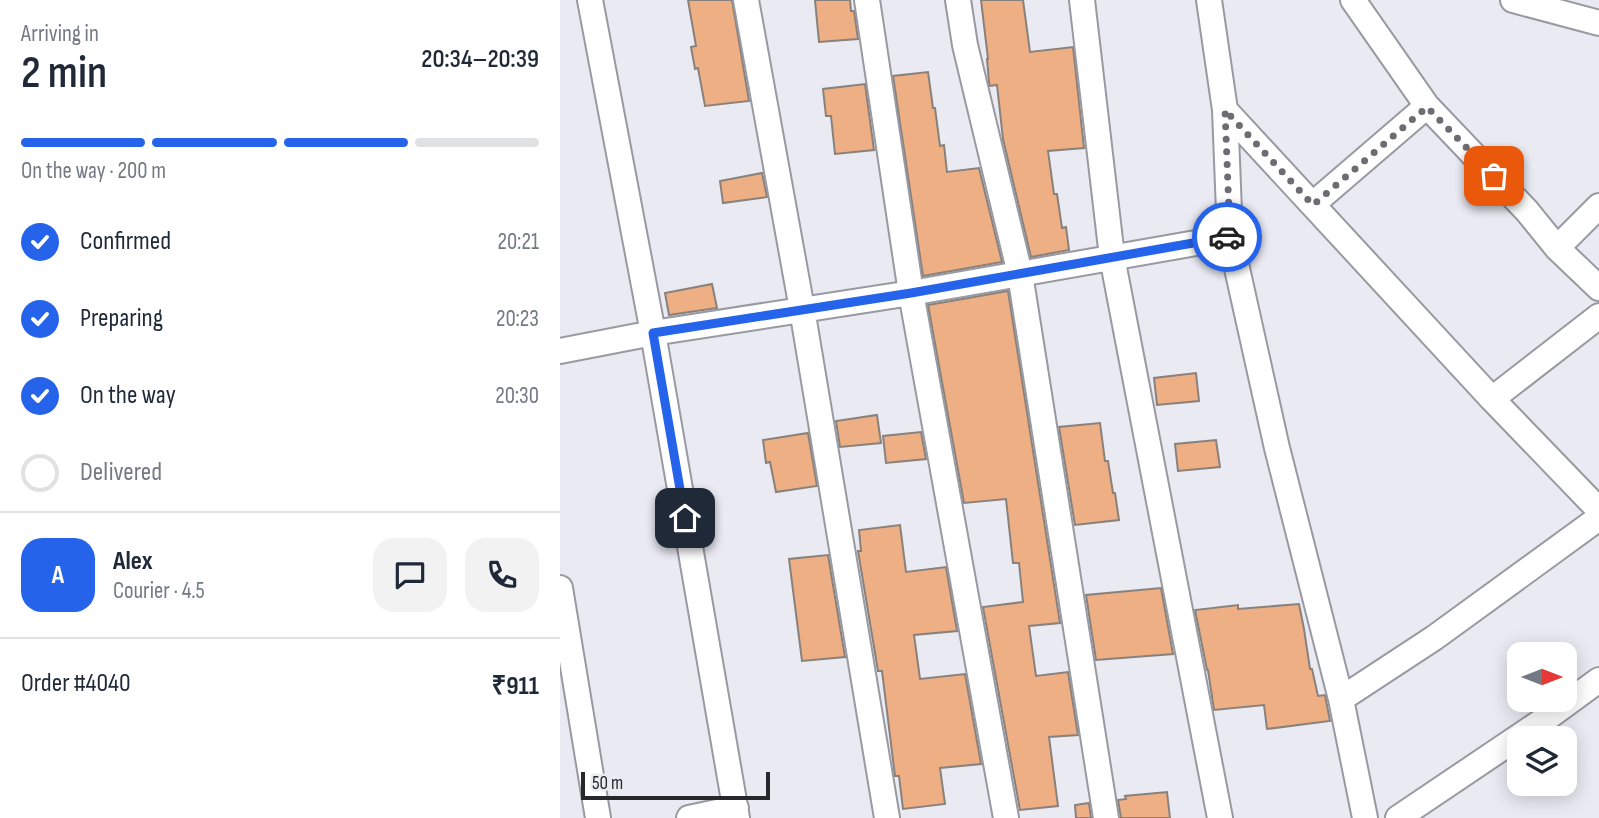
<!DOCTYPE html>
<html lang="en">
<head>
<meta charset="utf-8">
<style>
  :root { --surface:#fff; --page:#f2f2f3; --text:#1f2937; --muted:#747a83; --line:#e0e1e3; --accent:#2563eb }
  body { margin:0; font-family:"Sofia Sans Condensed",sans-serif; background:var(--page); color:var(--text); height:100vh; display:flex; flex-direction:column; font-size:26px; white-space:nowrap }
  * { box-sizing:border-box; margin:0 }
  p { font-size:23px; color:var(--muted) }
  .icon { flex:none; width:38px; height:38px; fill:none; stroke:currentColor; stroke-width:2; stroke-linecap:round; stroke-linejoin:round }
  .map { position:relative; flex:1; overflow:hidden }
  .panel { display:flex; flex-direction:column; background:var(--surface); width:560px }
  .panel>* { flex:none }
  .needle { width:46px; rotate:90deg }
  .controls { position:absolute; left:947px; top:642px; display:grid; gap:14px }
  .controls a { display:grid; place-items:center; width:70px; height:70px; border-radius:14px; background:var(--surface); box-shadow:0 4px 18px #0003; font-size:35px }
  .scale { position:absolute; left:21px; bottom:18px; width:189px; box-sizing:border-box; padding-left:7px; border:4px solid #28282c; border-top:0; font-size:19px; line-height:24px; white-space:nowrap; color:#28282c; -webkit-text-stroke:5px #eaeaf3; paint-order:stroke }
  .pin { position:absolute; display:grid; place-items:center; width:60px; height:60px; color:#fff; margin:-30px; border-radius:14px; box-shadow:0 4px 10px #0006 }
  .courier { position:absolute; display:grid; place-items:center; width:70px; height:70px; margin:-35px; border:5px solid #2563eb; border-radius:50%; background:#fff; color:#222; box-shadow:0 2px 9px #0007 }
  .head em { font-style:normal; font-weight:600 }
  .head div { display:flex; flex-direction:column-reverse }
  .head { display:flex; align-items:center; justify-content:space-between; height:119px; padding:0 21px }
  h1 { font-size:46px; font-weight:600; line-height:52px }
  .bar { display:grid; grid-template-columns:repeat(4,1fr); gap:10px 7px; align-content:center; height:84px; padding:0 21px }
  .bar i { height:9px; border-radius:5px; background:var(--line) }
  .bar .selected { background:var(--accent) }
  .bar p { grid-column:span 4 }
  .line { display:flex; align-items:center; gap:18px; padding:0 21px; border-top:2px solid var(--line) }
  .line div { flex:1 }
  .round { display:grid; place-items:center; flex:none; width:74px; height:74px; border-radius:21px; background:var(--page) }
  ol { padding:0 21px; list-style:none }
  li { display:flex; align-items:center; gap:21px; height:77px }
  li p { margin-inline-start:auto }
  li .icon { padding:7px; border-radius:50%; background:var(--accent); color:#fff; stroke-width:4 }
  li:last-child { color:var(--muted) }
  li i { width:38px; height:38px; border:4px solid var(--line); border-radius:50% }
  main { display:flex; flex:1; min-height:0 }
  .map>svg:first-child { display:block }
  .building { fill:#eeaf84; stroke:#89817c; stroke-width:2 }
  .lines { fill:none; stroke-linecap:round; stroke-linejoin:round }
  .minor-casing { stroke:#9899a1; stroke-width:28 }
  .minor { stroke:#fff; stroke-width:24 }
  .done { stroke:#6c6c72; stroke-width:7; stroke-dasharray:0 12.6 }
  .route { stroke:#2563eb; stroke-width:9 }
</style>
</head>
<body>
<main>
<section class="panel">
<div class="head"><div><h1>2 min</h1><p>Arriving in</p></div><em>20:34–20:39</em></div>
<div class="bar"><i class="selected"></i><i class="selected"></i><i class="selected"></i><i></i><p>On the way · 200 m</p></div>
<ol>
<li><svg class="icon" aria-label="check" viewBox="0 0 24 24"><path d="M5 12l5 5 9-10"/></svg>Confirmed<p>20:21</p></li>
<li><svg class="icon" aria-label="check" viewBox="0 0 24 24"><path d="M5 12l5 5 9-10"/></svg>Preparing<p>20:23</p></li>
<li><svg class="icon" aria-label="check" viewBox="0 0 24 24"><path d="M5 12l5 5 9-10"/></svg>On the way<p>20:30</p></li>
<li><i></i>Delivered</li>
</ol>
<div class="line" style="height:126px"><b class="round" style="background:var(--accent);color:#fff">A</b><div><b>Alex</b><p>Courier · 4.5</p></div><a class="round"><svg class="icon" aria-label="chat" viewBox="0 0 24 24"><path d="M4 5h16v11H9l-5 4z"/></svg></a><a class="round"><svg class="icon" aria-label="phone" viewBox="0 0 24 24"><path d="M5 4h4l2 5-3 2q2 4 5 5l2-3 5 2v4C11 20 4 13 5 4z"/></svg></a></div>
<div class="line" style="height:91px"><div>Order #4040</div><b>₹911</b></div>
</section>
<div class="map">
<svg width="1039" height="818" viewBox="0 0 1039 818">
  <rect width="100%" height="100%" fill="#eaeaf3"/>
  <path class="building" d="M 128,0 L 172,0 L 189,101 L 145,106 L 138,68 L 135,69 L 131,47 L 136,46 Z
    M 255,0 L 290,0 L 291,11 L 294,11 L 298,39 L 259,42 Z
    M 421,0 L 463,0 L 470,52 L 513,47 L 524,148 L 488,151 L 494,194 L 497,194 L 502,228 L 506,227 L 509,250 L 471,257 L 443,139 L 437,85 L 430,86 L 429,82 L 427,59 L 428,59 Z
    M 368,72 L 373,108 L 375,108 L 380,146 L 384,145 L 387,172 L 419,168 L 442,262 L 363,276 L 333,76 Z
    M 305,84 L 314,150 L 275,154 L 271,116 L 266,116 L 263,89 Z
    M 202,173 L 207,197 L 163,203 L 160,181 Z
    M 152,284 L 157,308 L 109,315 L 105,293 Z
    M 448,291 L 500,623 L 469,626 L 476,676 L 508,672 L 518,735 L 489,737 L 498,806 L 460,810 L 423,607 L 463,602 L 459,563 L 453,563 L 446,499 L 404,503 L 368,305 Z
    M 636,373 L 639,401 L 597,405 L 594,378 Z
    M 317,415 L 321,443 L 280,447 L 276,421 Z
    M 540,423 L 545,461 L 548,461 L 553,493 L 555,493 L 559,520 L 515,525 L 499,427 Z
    M 361,432 L 366,459 L 326,463 L 323,436 Z
    M 248,433 L 257,486 L 216,492 L 210,462 L 206,463 L 203,440 Z
    M 656,440 L 660,467 L 618,471 L 615,444 Z
    M 340,525 L 346,572 L 386,567 L 397,631 L 354,635 L 360,679 L 405,674 L 421,764 L 380,768 L 385,804 L 343,809 L 339,776 L 335,776 L 334,768 L 322,671 L 318,671 L 298,551 L 301,551 L 299,530 Z
    M 268,555 L 285,657 L 242,661 L 229,559 Z
    M 601,588 L 613,654 L 536,660 L 526,595 Z
    M 739,604 L 744,629 L 750,669 L 752,669 L 758,696 L 765,695 L 770,721 L 707,729 L 704,705 L 654,710 L 648,670 L 647,670 L 635,610 L 678,605 L 678,609 Z
    M 607,792 L 610,818 L 561,818 L 558,800 L 566,799 L 565,796 Z
    M 529,803 L 531,818 L 516,818 L 515,805 Z"/>
  <g class="lines">
    <g class="minor-casing">
      <path id="minor" d="M 30,0 L 93,333 L 177,818
        M 186,0 L 242,309 L 327,818
        M 307,0 L 351,293 L 446,818
        M 398,0 L 405,45 L 460,274 L 546,818
        M 522,0 L 552,257 L 660,818
        M 649,0 L 665,110 L 932,399
        M 793,0 L 867,106 L 967,211 L 997,248 L 1039,288
        M 953,0 L 1039,23
        M 753,204 L 867,106
        M 670,237 L 717,448 L 781,699 L 805,818
        M 997,248 L 1039,206
        M 1039,316 L 932,399 L 1039,510
        M 0,351 L 93,333 L 351,293 L 670,237 L 665,110
        M 0,588 L 38,818
        M 781,699 L 874,638 L 1039,518
        M 129,818 L 176,808
        M 838,818 L 991,715 L 1039,680"/>
    </g>
    <use href="#minor" class="minor"/>
  </g>
  <g class="lines">
    <path class="done" d="M 667,237 L 670,237 L 665,110 L 753,205 L 867,107 L 934,176"/>
    <path class="route" d="M 125,518 L 93,333 L 351,293 L 667,237"/>
  </g>
</svg>
<div class="controls">
<a><svg class="needle" viewBox="-14 -14 28 28"><path d="M0-13l5 13h-10z" fill="#e53935"/><path d="M0 13l5-13h-10z" fill="#747a83"/></svg></a>
<a><svg class="icon" aria-label="layers" viewBox="0 0 24 24"><path d="M12 4l9 5-9 5-9-5zM3 14l9 5 9-5"/></svg></a>
</div>
<div class="scale">50 m</div>
<div class="pin" style="left:934px;top:176px;background:#ea580c"><svg class="icon" aria-label="bag" viewBox="0 0 24 24"><path d="M5 8h14l-1 12H6zM9 8a3 3 0 0 1 6 0"/></svg></div>
<div class="pin" style="left:125px;top:518px;background:#1f2937"><svg class="icon" aria-label="home" viewBox="0 0 24 24"><path d="M3 11l9-7 9 7M6 9v11h12V9"/></svg></div>
<div class="courier" style="left:667px;top:237px"><svg class="icon" aria-label="car" viewBox="0 0 24 24"><path d="M5 17H2v-5l4-1 3-4h7l3 4 3 1v5h-3M9 17h6M6 11h13"/><circle cx="7" cy="17" r="2"/><circle cx="17" cy="17" r="2"/></svg></div>
</div>
</main>
</body>
</html>
